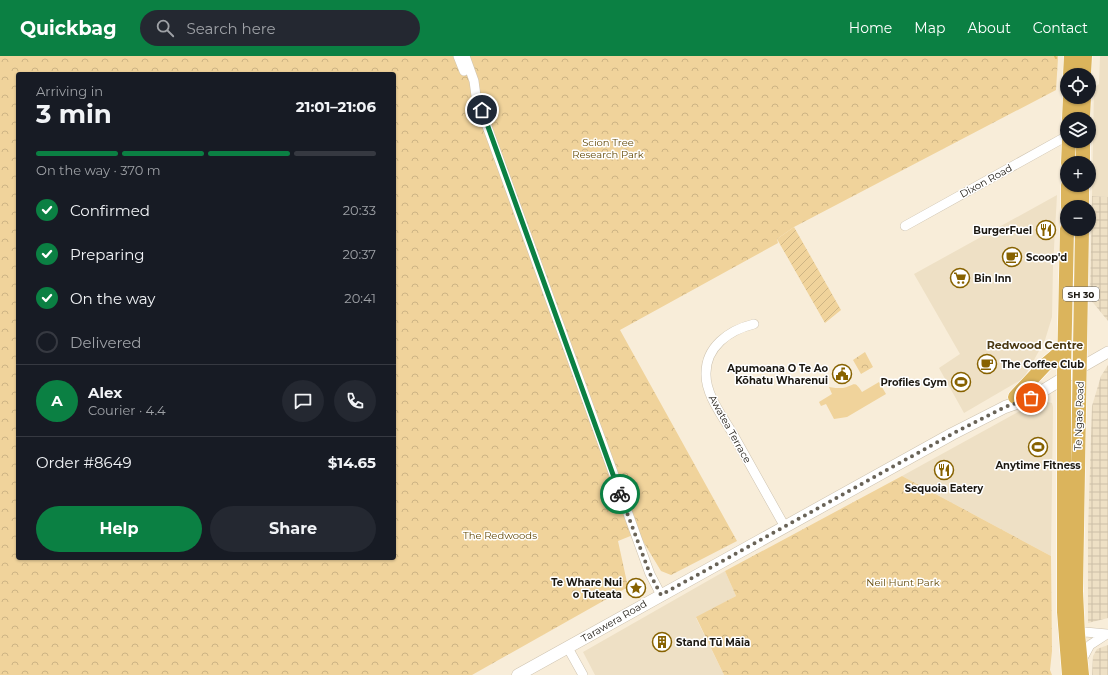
<!DOCTYPE html>
<html lang="en">
<head>
<meta charset="utf-8">
<style>
  :root { --surface:#171b24; --page:#242831; --text:#f1f3f6; --muted:#9ea1a6; --line:#363941; --accent:#0b8043 }
  body { margin:0; font-family:Montserrat,sans-serif; background:var(--page); color:var(--text); height:100vh; display:flex; flex-direction:column; font-size:15px; white-space:nowrap }
  * { box-sizing:border-box; margin:0 }
  p { font-size:13px; color:var(--muted) }
  .icon { flex:none; width:22px; height:22px; fill:none; stroke:currentColor; stroke-width:2; stroke-linecap:round; stroke-linejoin:round }
  .map { position:relative; flex:1; overflow:hidden }
  .panel { position:absolute; left:16px; top:16px; width:380px; height:488px; display:flex; flex-direction:column; background:var(--surface); border-radius:4px; box-shadow:0 1px 3px #0004 }
  .panel>* { flex:none }
  .controls { position:absolute; left:1060px; top:12px; display:grid; gap:8px }
  .controls a { display:grid; place-items:center; width:36px; height:36px; border-radius:50%; background:var(--surface); box-shadow:0 1px 3px #0004; font-size:20px }
  .pin { position:absolute; display:grid; place-items:center; width:34px; height:34px; color:#fff; margin:-17px; border:2px solid #fff; border-radius:50%; box-shadow:0 1px 4px #0007 }
  .courier { position:absolute; display:grid; place-items:center; width:40px; height:40px; margin:-20px; border:3px solid #0b8043; border-radius:50%; background:#fff; color:#222; box-shadow:0 1px 5px #0007 }
  .overview em { font-style:normal; font-weight:700 }
  .overview div { display:flex; flex-direction:column-reverse }
  .overview { display:flex; align-items:center; justify-content:space-between; height:68px; padding:0 20px }
  h1 { font-size:26px; font-weight:700; line-height:30px }
  .bar { display:grid; grid-template-columns:repeat(4,1fr); gap:6px 4px; align-content:center; height:48px; padding:0 20px }
  .bar i { height:5px; border-radius:3px; background:var(--line) }
  .bar .current { background:var(--accent) }
  .bar p { grid-column:span 4 }
  .line { display:flex; align-items:center; gap:10px; padding:0 20px; border-top:1px solid var(--line) }
  .line div { flex:1 }
  .round { display:grid; place-items:center; flex:none; width:42px; height:42px; border-radius:21px; background:var(--page) }
  ol { padding:0 20px; list-style:none }
  li { display:flex; align-items:center; gap:12px; height:44px }
  li p { margin-inline-start:auto }
  li .icon { padding:4px; border-radius:50%; background:var(--accent); color:#fff; stroke-width:4 }
  li:last-child { color:var(--muted) }
  li i { width:22px; height:22px; border:2px solid var(--line); border-radius:50% }
  .button { display:flex; gap:8px; margin-top:auto; padding:8px 20px }
  .button a { flex:1; height:46px; border-radius:24px; background:var(--accent); color:#fff; font-size:16px; font-weight:700; line-height:46px; text-align:center }
  .button a+a { background:var(--page); color:var(--text) }
  header { display:flex; align-items:center; gap:24px; box-sizing:border-box; height:56px; padding:0 20px; background:var(--accent); color:#fff }
  header strong { font-size:19px }
  nav { display:flex; gap:22px; margin-inline-start:auto; font-size:14px }
  .search { width:280px; height:36px; background:var(--page); display:flex; align-items:center; gap:10px; box-sizing:border-box; padding:0 14px; border-radius:22px; color:var(--muted); font-size:15px }
  .map>svg:first-child { display:block }
  .built { fill:#eee0c5 }
  .industrial { fill:url(#industrial-grid) }
  .grass { fill:#f0d39b }
  .forest { fill:url(#forest-crowns); fill-rule:evenodd }
  .garden { fill:url(#garden-furrows) }
  .lines { fill:none; stroke-linecap:round; stroke-linejoin:round }
  .stream { stroke:#dfb766; stroke-width:2 }
  .minor-casing { stroke:#cec3b0; stroke-width:10 }
  .tertiary-casing { stroke:#cec3b0; stroke-width:12 }
  .secondary-casing { stroke:#cec3b0; stroke-width:13 }
  .trunk-casing { stroke:#fff; stroke-width:15 }
  .minor { stroke:#fff; stroke-width:9 }
  .tertiary { stroke:#fff; stroke-width:11 }
  .secondary { stroke:#fff; stroke-width:12 }
  .trunk { stroke:#dbb45c; stroke-width:14 }
  .done { stroke:#696357; stroke-width:4; stroke-dasharray:0 7.2 }
  .route { stroke:#0b8043; stroke-width:5 }
  .labels { text-anchor:middle; dominant-baseline:central; stroke-width:3; stroke-linejoin:round; paint-order:stroke }
  .shield { fill:#fff; stroke:#605d58; stroke-width:1 }
  .shield-label { font-size:9px; font-weight:bold; fill:#1c1811 }
  .park-label { font-size:10px; fill:#654a07; stroke:#fff }
  .street-label { font-size:10px; fill:#1c1811; stroke:#fff }
  .poi-label { font-size:10px; font-weight:bold; fill:#1c1811; stroke:#fff; text-anchor:end }
  .neighbourhood-label { font-size:11px; font-weight:bold; fill:#4b3912; stroke:#fff }
</style>
</head>
<body>
<header>
<strong>Quickbag</strong>
<div class="search"><svg class="icon" aria-label="search" viewBox="0 0 24 24"><circle cx="10" cy="10" r="6"/><path d="M15 15l6 6"/></svg>Search here</div>
<nav><a>Home</a><a>Map</a><a>About</a><a>Contact</a></nav>
</header>
<div class="map">
<svg width="1108" height="619" viewBox="0 0 1108 619">
  <defs>
    <pattern id="industrial-grid" width="8" height="8" patternUnits="userSpaceOnUse"><rect width="8" height="8" fill="#eee0c5"/><path d="M0 4h8M4 0v8" fill="none" stroke="#ccbfa8"/></pattern>
    <pattern id="forest-crowns" width="20" height="18" patternUnits="userSpaceOnUse"><rect width="20" height="18" fill="#f0d39b"/><path d="M2 6a3 3 0 1 1 6 0M12 15a3 3 0 1 1 6 0" fill="none" stroke="#cdb484"/></pattern>
    <pattern id="garden-furrows" width="10" height="10" patternUnits="userSpaceOnUse"><rect width="10" height="10" fill="#f0d39b"/><path d="M-1 1l2-2M0 10L10 0M9 11l2-2" fill="none" stroke="#cdb484"/></pattern>
  </defs>
  <rect width="100%" height="100%" fill="#f8edd9"/>
  <path class="built" d="M 1100,0 L 1108,0 L 1108,141 L 1092,140 L 1094,32 L 1099,28 Z
    M 1057,139 L 1053,210 L 1052,261 L 1045,284 L 1024,322 L 964,357 L 939,312 L 960,298 L 914,218 Z
    M 1043,345 L 1052,347 L 1053,351 L 1051,500 L 902,420 L 1018,356 Z
    M 725,515 L 736,540 L 696,562 L 724,619 L 595,619 L 583,596 Z"/>
  <path class="industrial" d="M 1092,140 L 1108,141 L 1108,265 L 1090,243 Z
    M 1108,309 L 1108,562 L 1088,567 L 1088,475 L 1092,350 L 1101,320 Z
    M 1108,589 L 1108,619 L 1092,619 L 1093,600 L 1097,593 Z"/>
  <path class="grass" d="M 879,326 L 886,338 L 847,361 L 834,363 L 826,348 L 821,350 L 819,346 L 832,338 L 829,331 C 833,332 838,332 843,332 C 854,330 854,323 862,336 Z"/>
  <path class="forest" d="M 0,0 L 1058,0 L 1058,2 L 1056,34 L 794,171 L 777,183 L 778,187 L 620,274 L 737,485 L 671,519 L 661,515 L 638,477 L 618,485 L 628,531 L 472,619 L 0,619 ZM 18,18 L 394,18 L 394,502 L 18,502 Z
    M 865,296 L 873,311 L 861,318 L 853,304 Z
    M 902,420 L 1051,500 L 1052,595 L 1050,614 L 1052,619 L 724,619 L 696,561 L 736,540 L 725,515 Z"/>
  <path class="garden" d="M 794,171 L 841,254 L 825,267 L 777,183 Z"/>
  <g class="lines">
    <path class="stream" d="M 1055,0 L 1056,2"/>
    <g class="minor-casing">
      <path id="minor" d="M 458,0 L 464,15
        M 465,0 L 474,25 L 476,40 L 650,518 L 661,539
        M 905,170 L 1067,80
        M 754,268 C 729,274 705,291 706,319 C 706,340 724,362 734,380 C 751,410 768,441 785,471
        M 1075,579 L 1085,576 L 1107,578
        M 568,592 L 583,619
        M 1082,604 L 1090,589 L 1107,578"/>
    </g>
    <g class="tertiary-casing">
      <path id="tertiary" d="M 1080,312 L 1108,296"/>
    </g>
    <g class="secondary-casing">
      <path id="secondary" d="M 518,619 L 952,378 L 1005,351 L 1031,342 L 1080,312"/>
    </g>
    <g class="trunk-casing">
      <path id="trunk" d="M 1070,19 L 1071,0
        M 1084,19 L 1085,0
        M 1069,63 L 1070,41
        M 1083,63 L 1084,41
        M 1068,107 L 1069,85
        M 1083,107 L 1083,85
        M 1068,151 L 1068,129
        M 1082,151 L 1082,129
        M 1067,173 L 1064,314 L 1064,556 L 1069,619
        M 1082,173 L 1076,535 L 1078,578 L 1082,619
        M 1015,341 L 1046,308 L 1065,292"/>
    </g>
    <use href="#minor" class="minor"/>
    <use href="#tertiary" class="tertiary"/>
    <use href="#secondary" class="secondary"/>
    <use href="#trunk" class="trunk"/>
  </g>
  <g class="lines">
    <path class="done" d="M 620,438 L 650,518 L 661,539 L 952,378 L 1005,351 L 1031,342"/>
    <path class="route" d="M 482,54 L 620,438"/>
  </g>
  <defs>
    <g id="restaurant-ring" transform="scale(1)"><circle r="9.5" fill="#fff" stroke="#876200" stroke-width="1.5"/><path d="M-5-6h1v4h1v-4h1v4h1v-4h1v5L-1.5 .5V6h-2V.5L-5-1ZM5-6V6H3V1.5H1.5Q1.5-4 5-6Z" fill="#876200"/></g>
    <g id="cafe-ring" transform="scale(1)"><circle r="9.5" fill="#fff" stroke="#876200" stroke-width="1.5"/><path d="M-5.5-4.5H6V0H3Q3 3.5 0 3.5H-2.5Q-5.5 3.5-5.5 0ZM3-3.2v2h1.7v-2ZM-6 4.5H4V6H-6Z" fill="#876200"/></g>
    <g id="supermarket-ring" transform="scale(1)"><circle r="9.5" fill="#fff" stroke="#876200" stroke-width="1.5"/><path d="M-6-5.5h2.5l.6 2H6L4.5 2H-2.5L-4.4-4H-6ZM-1.5 3.2a1.3 1.3 0 1 0 .1 0ZM3 3.2a1.3 1.3 0 1 0 .1 0Z" fill="#876200"/></g>
    <g id="civic-ring" transform="scale(1)"><circle r="9.5" fill="#fff" stroke="#876200" stroke-width="1.5"/><path d="M-.6-6.5H3V-4.5H.6V-3L4-1V1h2V6H-6V1h2V-1L-.6-3ZM-1.2 2.5V6h2.4V2.5Z" fill="#876200"/></g>
    <g id="stadium-ring" transform="scale(1)"><circle r="9.5" fill="#fff" stroke="#876200" stroke-width="1.5"/><path d="M0-5a6.5 5 0 1 0 0 10a6.5 5 0 1 0 0-10ZM-3.5-1.8h7v3.6h-7Z" fill="#876200"/></g>
    <g id="sight-ring" transform="scale(1)"><circle r="9.5" fill="#fff" stroke="#876200" stroke-width="1.5"/><path d="M0-6L1.8-2.2L6-1.7L2.9 1.2L3.7 5.4L0 3.3L-3.7 5.4L-2.9 1.2L-6-1.7L-1.8-2.2Z" fill="#876200"/></g>
    <g id="building-ring" transform="scale(1)"><circle r="9.5" fill="#fff" stroke="#876200" stroke-width="1.5"/><path d="M-4-6H4V6H1V3H-1V6H-4ZM-2.5-4.3h1.7v1.8h-1.7ZM.8-4.3h1.7v1.8H.8ZM-2.5-1h1.7V.8h-1.7ZM.8-1h1.7V.8H.8Z" fill="#876200"/></g>
  </defs>
  <g fill-rule="evenodd">
    <use href="#restaurant-ring" x="1046" y="174"/>
    <use href="#cafe-ring" x="1012" y="201"/>
    <use href="#supermarket-ring" x="960" y="222"/>
    <use href="#cafe-ring" x="987" y="308"/>
    <use href="#civic-ring" x="842" y="318"/>
    <use href="#stadium-ring" x="961" y="326"/>
    <use href="#stadium-ring" x="1038" y="391"/>
    <use href="#restaurant-ring" x="944" y="414"/>
    <use href="#sight-ring" x="636" y="532"/>
    <use href="#building-ring" x="662" y="586"/>
  </g>
  <g class="labels">
    <rect class="shield" x="1063" y="231" width="36" height="14" rx="3"/>
    <g class="shield-label">
      <text x="1081" y="238">SH 30</text>
    </g>
    <g class="park-label">
      <text x="608" y="86">Scion Tree<tspan x="608" dy="12">Research Park</tspan></text>
      <text x="500" y="479">The Redwoods</text>
      <text x="903" y="526">Neil Hunt Park</text>
    </g>
    <g class="street-label">
      <text transform="translate(986 125) rotate(-29)">Dixon Road</text>
      <text transform="translate(1079 360) rotate(-88)">Te Ngae Road</text>
      <text transform="translate(730 373) rotate(61)">Awatea Terrace</text>
      <text transform="translate(614 565) rotate(-30)">Tarawera Road</text>
    </g>
    <g class="poi-label">
      <text x="1032" y="174">BurgerFuel</text>
      <text x="1026" y="201" text-anchor="start">Scoop'd</text>
      <text x="974" y="222" text-anchor="start">Bin Inn</text>
      <text x="1001" y="308" text-anchor="start">The Coffee Club</text>
      <text x="828" y="312">Apumoana O Te Ao<tspan x="828" dy="12">Kōhatu Wharenui</tspan></text>
      <text x="947" y="326">Profiles Gym</text>
      <text x="1038" y="409" text-anchor="middle">Anytime Fitness</text>
      <text x="944" y="432" text-anchor="middle">Sequoia Eatery</text>
      <text x="622" y="526">Te Whare Nui<tspan x="622" dy="12">o Tuteata</tspan></text>
      <text x="676" y="586" text-anchor="start">Stand Tū Māia</text>
    </g>
    <g class="neighbourhood-label">
      <text x="1035" y="289">Redwood Centre</text>
    </g>
  </g>
</svg>
<div class="controls">
<a><svg class="icon" aria-label="locate" viewBox="0 0 24 24"><circle cx="12" cy="12" r="6"/><path d="M12 2v4M12 18v4M2 12h4M18 12h4"/></svg></a>
<a><svg class="icon" aria-label="layers" viewBox="0 0 24 24"><path d="M12 4l9 5-9 5-9-5zM3 14l9 5 9-5"/></svg></a>
<a>+</a>
<a>−</a>
</div>
<div class="pin" style="left:1031px;top:342px;background:#ea580c"><svg class="icon" aria-label="bag" viewBox="0 0 24 24"><path d="M5 8h14l-1 12H6zM9 8a3 3 0 0 1 6 0"/></svg></div>
<div class="pin" style="left:482px;top:54px;background:#1f2937"><svg class="icon" aria-label="home" viewBox="0 0 24 24"><path d="M3 11l9-7 9 7M6 9v11h12V9"/></svg></div>
<div class="courier" style="left:620px;top:438px"><svg class="icon" aria-label="bike" viewBox="0 0 24 24"><circle cx="6" cy="16" r="4"/><circle cx="18" cy="16" r="4"/><path d="M6 16l4-8h5l3 8M10 8l3 8H6M13 5h3"/></svg></div>
<section class="panel">
<div class="overview"><div><h1>3 min</h1><p>Arriving in</p></div><em>21:01–21:06</em></div>
<div class="bar"><i class="current"></i><i class="current"></i><i class="current"></i><i></i><p>On the way · 370 m</p></div>
<ol>
<li><svg class="icon" aria-label="check" viewBox="0 0 24 24"><path d="M5 12l5 5 9-10"/></svg>Confirmed<p>20:33</p></li>
<li><svg class="icon" aria-label="check" viewBox="0 0 24 24"><path d="M5 12l5 5 9-10"/></svg>Preparing<p>20:37</p></li>
<li><svg class="icon" aria-label="check" viewBox="0 0 24 24"><path d="M5 12l5 5 9-10"/></svg>On the way<p>20:41</p></li>
<li><i></i>Delivered</li>
</ol>
<div class="line" style="height:72px"><b class="round" style="background:var(--accent);color:#fff">A</b><div><b>Alex</b><p>Courier · 4.4</p></div><a class="round"><svg class="icon" aria-label="chat" viewBox="0 0 24 24"><path d="M4 5h16v11H9l-5 4z"/></svg></a><a class="round"><svg class="icon" aria-label="phone" viewBox="0 0 24 24"><path d="M5 4h4l2 5-3 2q2 4 5 5l2-3 5 2v4C11 20 4 13 5 4z"/></svg></a></div>
<div class="line" style="height:52px"><div>Order #8649</div><b>$14.65</b></div>
<div class="button"><a>Help</a><a>Share</a></div>
</section>
</div>
</body>
</html>
